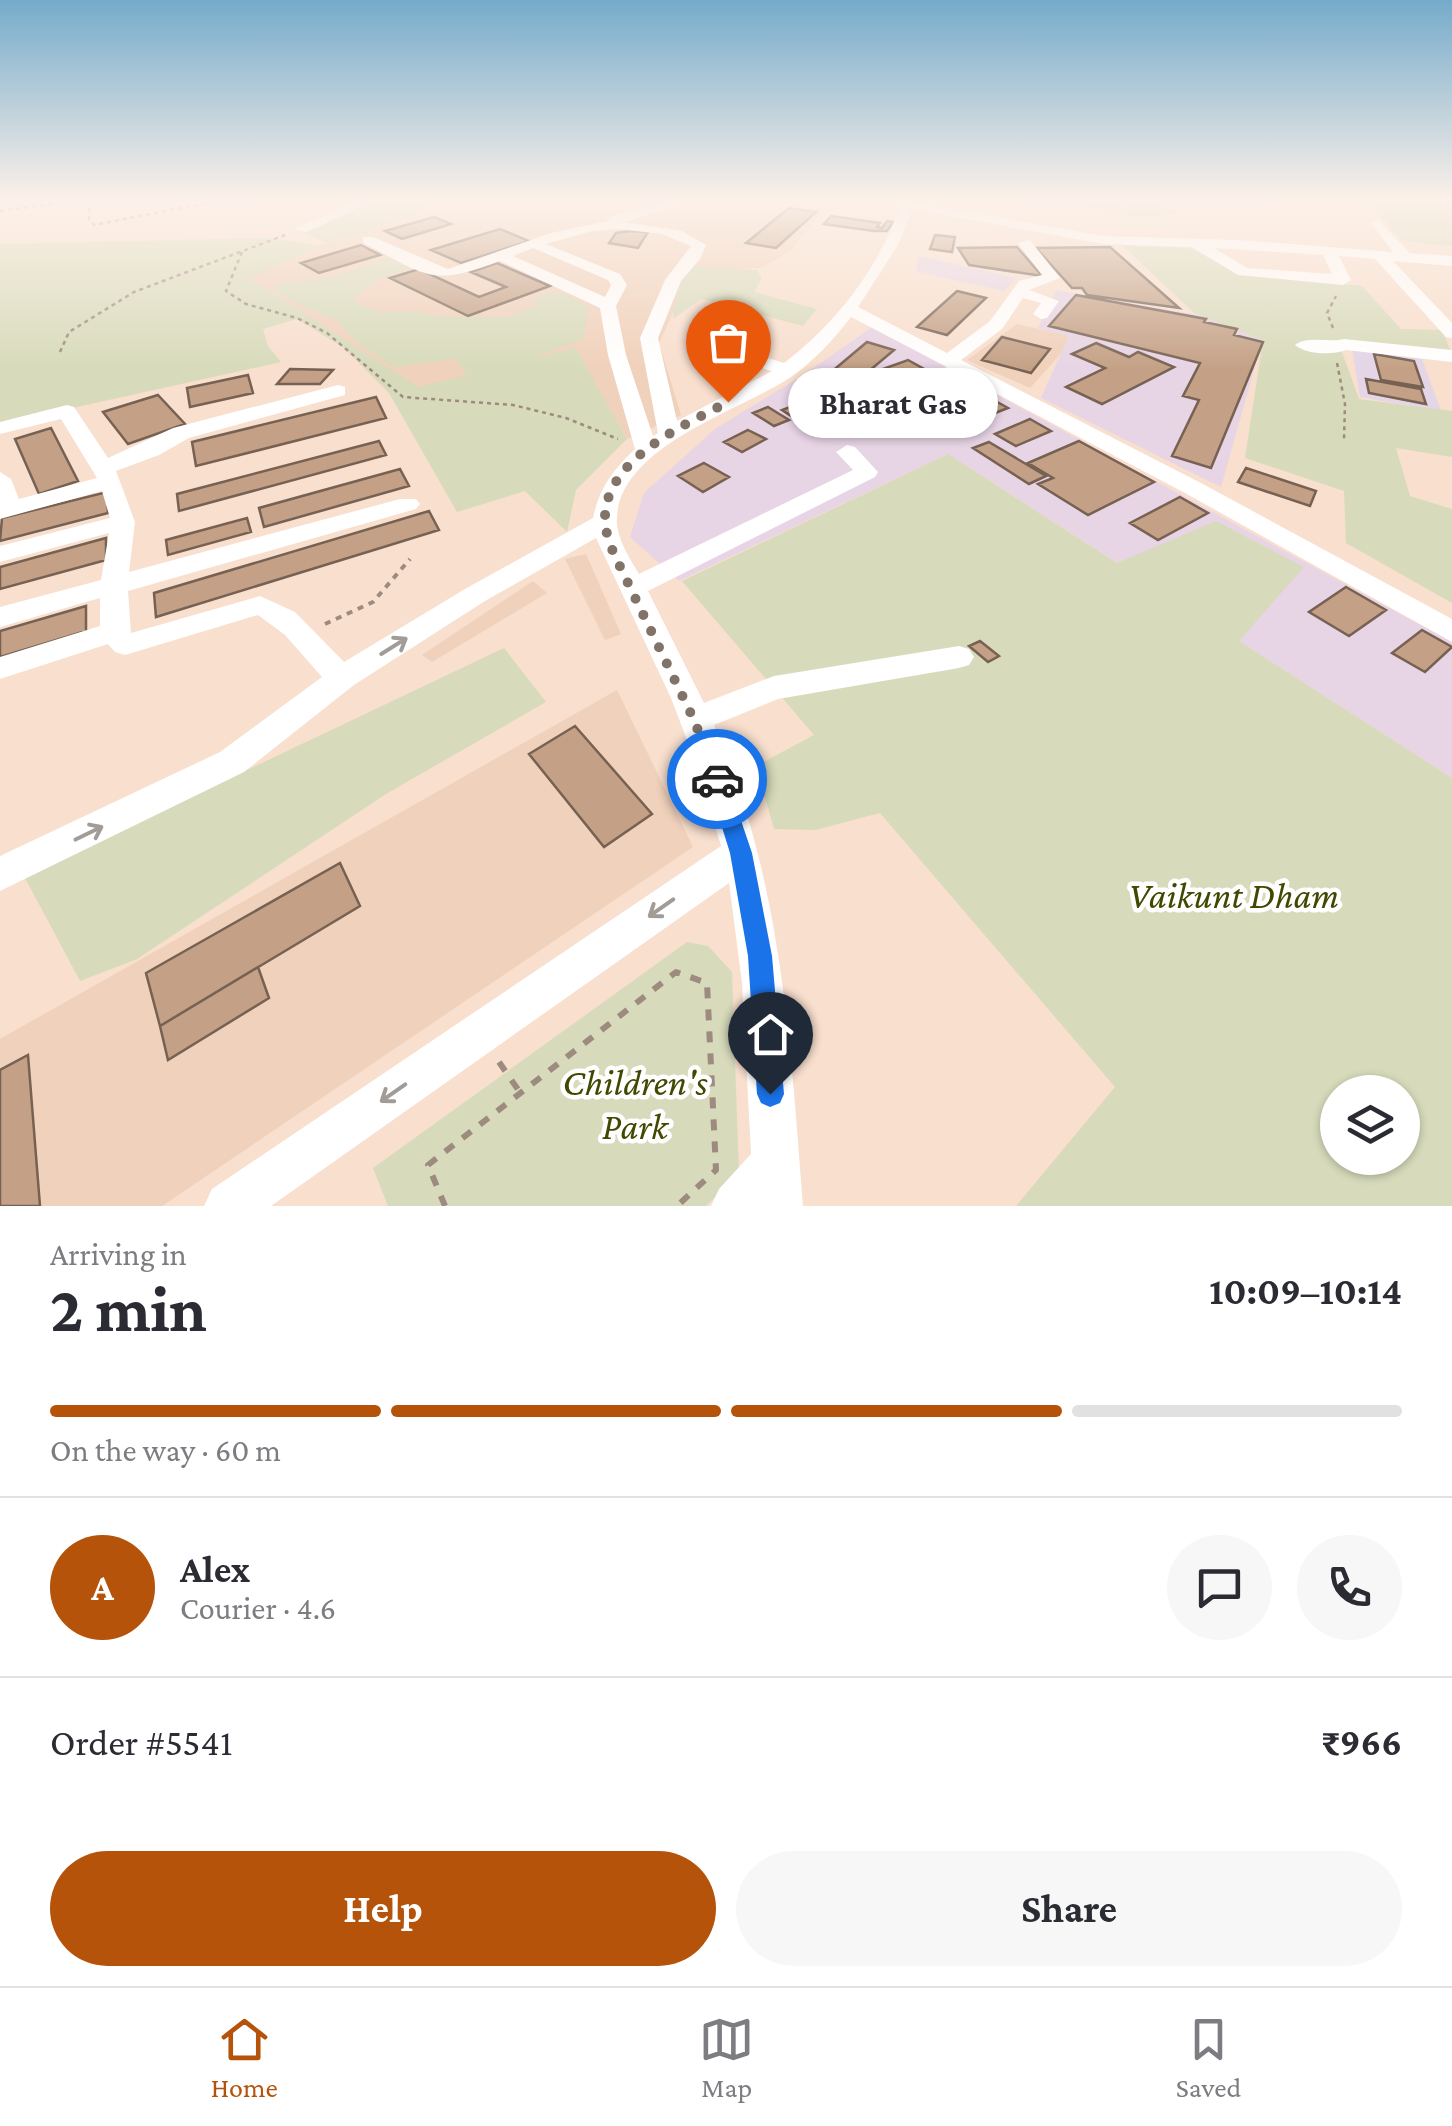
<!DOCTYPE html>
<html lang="en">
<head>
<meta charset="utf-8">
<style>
  :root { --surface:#fff; --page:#f7f7f7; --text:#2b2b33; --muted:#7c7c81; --line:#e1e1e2; --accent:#b45309 }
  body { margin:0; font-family:"Crimson Pro",serif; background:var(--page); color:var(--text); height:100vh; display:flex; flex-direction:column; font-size:38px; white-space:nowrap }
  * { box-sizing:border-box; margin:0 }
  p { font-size:32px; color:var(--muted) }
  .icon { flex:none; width:55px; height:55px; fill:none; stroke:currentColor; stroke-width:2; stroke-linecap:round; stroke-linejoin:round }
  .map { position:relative; height:1206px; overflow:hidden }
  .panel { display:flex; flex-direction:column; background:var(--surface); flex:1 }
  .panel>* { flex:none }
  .buttons { position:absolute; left:1320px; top:1075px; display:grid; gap:20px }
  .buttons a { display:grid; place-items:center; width:100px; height:100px; border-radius:50%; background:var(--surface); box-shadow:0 2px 8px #0004; font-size:50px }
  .pin { position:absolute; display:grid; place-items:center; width:85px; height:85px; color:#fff; margin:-102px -42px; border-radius:50% 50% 50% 0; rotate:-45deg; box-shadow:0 0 10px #0007 }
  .pin .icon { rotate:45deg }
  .courier { position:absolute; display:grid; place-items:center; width:100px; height:100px; margin:-50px; border:8px solid #1a73e8; border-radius:50%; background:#fff; color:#222; box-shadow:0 2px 12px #0007 }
  .bubble { position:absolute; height:70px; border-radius:35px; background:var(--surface); box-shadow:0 2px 8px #0004; font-size:32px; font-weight:700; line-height:70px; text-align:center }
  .head em { font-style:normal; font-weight:700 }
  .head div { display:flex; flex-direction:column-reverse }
  .head { display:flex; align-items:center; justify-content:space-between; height:170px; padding:0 50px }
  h1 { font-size:65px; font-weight:700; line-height:75px }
  .bar { display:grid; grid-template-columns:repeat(4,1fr); gap:15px 10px; align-content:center; height:120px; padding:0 50px }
  .bar i { height:12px; border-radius:8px; background:var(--line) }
  .bar .current { background:var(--accent) }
  .bar p { grid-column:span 4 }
  .line { display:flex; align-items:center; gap:25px; padding:0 50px; border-top:2px solid var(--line) }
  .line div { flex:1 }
  .round { display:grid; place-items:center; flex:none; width:105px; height:105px; border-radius:52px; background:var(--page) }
  .primary-button { display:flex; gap:20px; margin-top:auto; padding:20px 50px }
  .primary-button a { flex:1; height:115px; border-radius:60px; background:var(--accent); color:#fff; font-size:40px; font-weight:700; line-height:115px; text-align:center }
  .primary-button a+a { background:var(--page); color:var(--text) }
  .dock { display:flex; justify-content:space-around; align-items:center; height:140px; border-top:2px solid var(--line); background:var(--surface); font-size:28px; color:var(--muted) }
  .dock a { display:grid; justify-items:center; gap:5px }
  .dock .current { color:var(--accent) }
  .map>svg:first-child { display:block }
  .built { fill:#f0d1bb }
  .industrial { fill:#e7d4e5 }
  .medical { fill:#e4d5e7 }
  .green { fill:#d7dbbb; fill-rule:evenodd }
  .building { fill:#c4a186; stroke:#766152; stroke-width:2.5 }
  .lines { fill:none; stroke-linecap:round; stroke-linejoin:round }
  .path-far2 { stroke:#9d8b7f; stroke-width:2.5; stroke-dasharray:4 4; stroke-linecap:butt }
  .path-far1 { stroke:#9d8b7f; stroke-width:4; stroke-dasharray:6 6; stroke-linecap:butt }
  .path { stroke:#9d8b7f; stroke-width:6; stroke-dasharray:11 11; stroke-linecap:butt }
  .minor { fill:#fff; fill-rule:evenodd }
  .oneway { stroke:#a19c98 }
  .route { fill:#1a73e8 }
  .done { stroke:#827369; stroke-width:10; stroke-dasharray:0 18 }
  .labels { text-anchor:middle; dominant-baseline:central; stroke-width:9; stroke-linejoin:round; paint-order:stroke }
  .near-park-label { font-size:38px; font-style:italic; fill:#434800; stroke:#fff }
</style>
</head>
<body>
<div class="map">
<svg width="1452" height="1206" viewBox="0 0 1452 1206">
  <rect width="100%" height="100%" fill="#f8dfce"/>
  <path class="built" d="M 438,200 L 832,200 L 791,251 L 761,268 L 693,271 L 659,343 L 681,415 L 627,439 L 576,349 L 418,388 L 249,277 L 326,243 L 419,213 Z
    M 1017,324 L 1076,337 L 1030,388 L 967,360 Z
    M 586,554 L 621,634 L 605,640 L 565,559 Z
    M 533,581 L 547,593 L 432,662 L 422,655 Z
    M 617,690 L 693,847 L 162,1206 L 0,1206 L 0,1039 Z"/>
  <path class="industrial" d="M 919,256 L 1016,278 L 1005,291 L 958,281 L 916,271 Z
    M 1056,290 L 1266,327 L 1221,487 L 1041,398 L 1069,336 L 1038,328 Z
    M 872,327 L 1452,642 L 1452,778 L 948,454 L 679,581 L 630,537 L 644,493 L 715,429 L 805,374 Z"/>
  <path class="medical" d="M 1352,348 L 1422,359 L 1441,411 L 1360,397 Z"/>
  <path class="green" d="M 378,200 L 438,200 L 420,213 L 326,243 L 302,232 Z
    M 1050,200 L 1148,202 L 1180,213 L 1139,218 Z
    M 1366,200 L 1452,200 L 1452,246 L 1403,241 Z
    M 270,238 L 320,246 L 250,278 L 418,387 L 467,375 L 455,359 L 393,367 L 354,340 L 337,320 L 303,307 L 273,289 L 275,284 L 330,277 L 390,258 L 409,268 L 379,279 L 351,300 L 381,313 L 418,312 L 436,316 L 507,317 L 536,307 L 533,299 C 557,288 567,292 587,307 L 584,339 L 526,360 L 576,348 L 627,439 L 576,490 L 567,532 L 525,491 L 457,512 L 389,393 L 344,348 L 297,319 L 263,329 L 268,346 L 281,362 L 0,424 L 0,244 Z
    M 1123,246 L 1190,248 L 1238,274 L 1362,286 L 1401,329 L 1442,330 L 1452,354 L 1338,341 L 1359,399 L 1452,411 L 1452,457 L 1396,448 L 1410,496 L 1452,509 L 1452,603 L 1346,543 L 1344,491 L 1245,458 L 1263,340 L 1194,313 Z
    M 693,266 L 757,270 L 762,278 L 754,292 L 817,309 L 803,326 L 701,299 L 673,319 L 679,281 Z
    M 948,454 L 1117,563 L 1216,521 L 1304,567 L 1239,641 L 1452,778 L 1452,1206 L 1016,1206 L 1115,1087 L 880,813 L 815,830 L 774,829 L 756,766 L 814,735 L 682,581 ZM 1338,1092 L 1402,1092 L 1402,1158 L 1338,1158 Z
    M 504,648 L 546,702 L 386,794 L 137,959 L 80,981 L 24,876 Z
    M 687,942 L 708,946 L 732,972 L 739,1174 L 706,1206 L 388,1206 L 373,1168 Z"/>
  <path class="building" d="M 789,208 L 816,212 L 776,248 L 746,243 Z
    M 831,216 L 880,223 L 877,227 L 882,228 L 887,221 L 893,222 L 887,231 L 874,231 L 824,224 Z
    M 434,217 L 451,224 L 402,239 L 385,231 Z
    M 500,229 L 529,241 L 461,263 L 431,250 Z
    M 630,231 L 648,232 L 638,248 L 609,243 L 616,233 Z
    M 935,235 L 955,237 L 952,252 L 930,249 Z
    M 361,245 L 380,255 L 319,273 L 301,263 Z
    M 1017,247 L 1042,276 L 969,265 L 958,248 Z
    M 1110,247 L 1179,308 L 1087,295 L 1082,288 L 1072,288 L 1036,248 Z
    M 497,263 L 550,286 L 468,316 L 390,278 L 419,269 L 479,297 L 506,287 L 471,272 Z
    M 957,291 L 986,298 L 947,335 L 917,327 Z
    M 1076,295 L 1206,319 L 1204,322 L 1237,329 L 1234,335 L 1263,342 L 1211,468 L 1172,456 L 1199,400 L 1183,396 L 1200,363 L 1049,326 Z
    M 1002,337 L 1050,349 L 1031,373 L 982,360 Z
    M 867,342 L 894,350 L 863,376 L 836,368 Z
    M 1096,343 L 1129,357 L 1138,352 L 1174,367 L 1102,404 L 1066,387 L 1105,368 L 1072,354 Z
    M 1374,354 L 1414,361 L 1423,387 L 1381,380 Z
    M 908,360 L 926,370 L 884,385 L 866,375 Z
    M 290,369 L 333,370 L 320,384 L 277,384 Z
    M 248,375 L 253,393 L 190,407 L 187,388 Z
    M 1366,379 L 1421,389 L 1426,404 L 1369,393 Z
    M 953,380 L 971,390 L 915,412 L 886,395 L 903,387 L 912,394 Z
    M 844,391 L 866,405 L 843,413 L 822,399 Z
    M 158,395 L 185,424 L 128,444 L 103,412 Z
    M 376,397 L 386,418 L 196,466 L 192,442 Z
    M 990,398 L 1008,408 L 936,436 L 918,425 Z
    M 801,403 L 824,417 L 805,425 L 782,410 Z
    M 768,407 L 789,420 L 774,426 L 753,413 Z
    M 1030,419 L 1051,431 L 1016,446 L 995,434 Z
    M 51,428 L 78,481 L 39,494 L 15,439 Z
    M 748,430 L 766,439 L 742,452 L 724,442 Z
    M 379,441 L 386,455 L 179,511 L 177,494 Z
    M 1079,441 L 1154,482 L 1088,515 L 1038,484 L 1053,478 L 1028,463 Z
    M 989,442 L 1046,476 L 1029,484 L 973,448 Z
    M 704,463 L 729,477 L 703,492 L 678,476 Z
    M 1246,468 L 1316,491 L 1310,506 L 1238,482 Z
    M 400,469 L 409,486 L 264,527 L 259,508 Z
    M 107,492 L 108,513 L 0,541 L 2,518 Z
    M 1180,497 L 1208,513 L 1158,540 L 1130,523 Z
    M 429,511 L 439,530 L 156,617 L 154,593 Z
    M 247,518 L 251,532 L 168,555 L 166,540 Z
    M 106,538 L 106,560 L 0,589 L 0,567 Z
    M 1346,587 L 1386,610 L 1349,636 L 1309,612 Z
    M 86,606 L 86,631 L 0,657 L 0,631 Z
    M 1422,630 L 1452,647 L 1425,672 L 1392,653 Z
    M 980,641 L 999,656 L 988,662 L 969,646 Z
    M 575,726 L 652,814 L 604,847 L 529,754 Z
    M 340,863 L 360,906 L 160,1026 L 146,973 Z
    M 258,967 L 269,998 L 168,1060 L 160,1026 Z
    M 28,1055 L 40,1206 L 0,1206 L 0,1070 Z"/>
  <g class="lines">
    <path class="path-far2" d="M 89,200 L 89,219 L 94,225 L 221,200
      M 1126,200 L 1132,200
      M 0,211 L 79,200
      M 242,252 L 226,291 L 246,304 L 297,318 L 327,333 L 403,397 L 513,405 L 566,418 L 618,439
      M 1333,328 L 1327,313 L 1336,296
      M 60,352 L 69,332 L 134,292 L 285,235
      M 1337,363 L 1345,404 L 1344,439"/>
    <path class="path-far1" d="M 325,624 L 373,602 L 410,559"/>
    <path class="path" d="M 499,1062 L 519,1091
      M 445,1206 L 428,1165 L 676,972 L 707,983 L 716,1170 L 677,1206"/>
    <path class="minor" d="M 359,200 L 377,200 L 306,232 L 294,229 Z
      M 673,200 L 695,200 L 624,222 L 682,231 L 706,245 L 700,259 L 681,281 L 658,338 L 677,421 L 772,371 L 713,353 L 713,345 L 740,327 L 749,332 L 732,347 L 784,363 C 837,323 882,264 902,200 L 1103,236 L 1240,240 L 1393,252 L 1371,223 L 1378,219 L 1410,253 L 1452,256 L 1452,266 L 1393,261 L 1452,323 L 1452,338 L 1446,337 L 1375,259 L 1339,256 L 1351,280 L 1343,285 L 1238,275 L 1192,247 L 1103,244 L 912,209 L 898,245 L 858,307 L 947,353 L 990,321 L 1019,281 L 1042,275 L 1018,243 L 1030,240 L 1060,278 L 1029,290 L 1059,301 L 1047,318 L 1041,319 L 1033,314 L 1041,303 L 1023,298 L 1002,329 L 961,360 L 1201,483 L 1452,619 L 1452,642 L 1185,493 L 961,375 L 921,389 L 907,389 L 907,381 L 947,367 L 851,317 C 834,339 814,361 791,377 C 738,412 612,448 617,525 C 619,542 630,559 639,574 L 853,470 L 836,452 L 847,445 L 855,447 L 878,472 L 875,477 L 648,591 L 704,703 L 774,676 L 959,646 L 969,649 L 974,657 L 969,665 L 959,668 L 778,699 L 714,725 C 782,879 790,1041 803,1206 L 711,1206 L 719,1189 L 751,1154 L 742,983 L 729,883 L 271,1206 L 204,1206 L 212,1189 L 721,846 L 700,774 L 671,698 L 596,538 L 485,601 L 354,685 L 244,772 L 0,891 L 0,856 L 220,752 L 322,677 L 285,635 L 258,615 L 125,655 L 115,652 L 108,644 L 0,679 L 0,657 L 100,626 L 100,598 L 0,627 L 0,607 L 101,580 L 109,533 L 0,562 L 0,546 L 110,518 L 102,491 L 0,519 L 0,472 L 11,479 L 19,499 L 97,478 L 61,419 L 0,434 L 0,422 L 67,405 L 74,407 L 108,458 L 173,428 L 338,385 L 345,387 L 345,395 L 189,438 L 159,455 L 116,471 L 135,522 L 129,572 L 400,499 L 416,499 L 420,504 L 416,509 L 128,591 L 131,633 L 260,596 L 295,612 L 344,662 L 465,589 L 593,518 C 599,488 613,470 635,449 L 608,355 L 600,308 L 500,261 C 429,288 427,275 363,243 L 363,237 L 373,237 L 448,269 L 551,233 L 608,221 L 609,217 ZM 617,229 L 662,234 L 691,246 L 665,280 L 640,338 L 658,433 L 653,436 L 626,355 L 616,306 L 627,285 L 620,274 L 546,244 L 592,231 ZM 533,248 L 608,280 L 611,285 L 605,297 L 513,256 ZM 1214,248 L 1323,255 L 1332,274 L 1247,268 Z
      M 1344,339 L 1452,350 L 1452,362 L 1346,350 C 1332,355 1307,355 1295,345 C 1307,335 1329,343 1344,339 Z"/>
  </g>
  <defs><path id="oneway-shaft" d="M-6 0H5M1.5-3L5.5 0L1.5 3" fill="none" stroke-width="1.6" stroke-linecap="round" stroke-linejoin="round" transform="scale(2.5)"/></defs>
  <g class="oneway">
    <use href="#oneway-shaft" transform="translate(394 646) rotate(-32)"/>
    <use href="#oneway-shaft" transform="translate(89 833) rotate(-26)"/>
    <use href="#oneway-shaft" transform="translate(661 908) rotate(145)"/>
    <use href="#oneway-shaft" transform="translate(393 1093) rotate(145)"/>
  </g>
  <linearGradient id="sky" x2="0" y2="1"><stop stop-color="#75abcb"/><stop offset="0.54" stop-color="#fcf1e9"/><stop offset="1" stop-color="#fcf1e9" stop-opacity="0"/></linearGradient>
  <rect width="1452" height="369" fill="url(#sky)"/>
  <path class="route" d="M 717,770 L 727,779 L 752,853 L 772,956 L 784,1094 L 780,1103 L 770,1107 L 761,1103 L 757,1094 L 748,956 L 730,853 L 707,779 Z"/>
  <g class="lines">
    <path class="done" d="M 717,779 L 694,720 L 613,552 C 610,543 605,531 605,521 C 603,460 683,426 728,402"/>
  </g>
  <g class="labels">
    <g class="near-park-label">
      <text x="1234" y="895">Vaikunt Dham</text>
      <text x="635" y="1082">Children's<tspan x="635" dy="44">Park</tspan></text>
    </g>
  </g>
</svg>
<div class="buttons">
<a><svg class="icon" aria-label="layers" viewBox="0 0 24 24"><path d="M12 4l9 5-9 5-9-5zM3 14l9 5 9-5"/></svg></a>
</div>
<div class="pin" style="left:728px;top:402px;background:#ea580c"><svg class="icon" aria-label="bag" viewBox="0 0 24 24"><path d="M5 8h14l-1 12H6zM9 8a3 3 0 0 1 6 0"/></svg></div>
<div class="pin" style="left:770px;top:1094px;background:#1f2937"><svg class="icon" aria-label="home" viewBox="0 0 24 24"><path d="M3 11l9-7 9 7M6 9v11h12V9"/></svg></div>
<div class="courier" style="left:717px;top:779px"><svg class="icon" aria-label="car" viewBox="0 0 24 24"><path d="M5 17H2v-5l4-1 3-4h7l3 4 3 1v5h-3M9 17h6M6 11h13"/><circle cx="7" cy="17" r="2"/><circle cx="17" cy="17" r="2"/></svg></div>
<div class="bubble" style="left:788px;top:368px;width:210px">Bharat Gas</div>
</div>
<section class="panel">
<div class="head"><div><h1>2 min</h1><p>Arriving in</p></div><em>10:09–10:14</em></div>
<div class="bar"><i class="current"></i><i class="current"></i><i class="current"></i><i></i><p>On the way · 60 m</p></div>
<div class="line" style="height:180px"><b class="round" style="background:var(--accent);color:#fff">A</b><div><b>Alex</b><p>Courier · 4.6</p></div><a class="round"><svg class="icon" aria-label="chat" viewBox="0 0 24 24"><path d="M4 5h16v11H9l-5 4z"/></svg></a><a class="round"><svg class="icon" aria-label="phone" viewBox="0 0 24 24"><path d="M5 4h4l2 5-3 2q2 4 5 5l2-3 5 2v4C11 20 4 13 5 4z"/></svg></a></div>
<div class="line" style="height:130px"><div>Order #5541</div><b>₹966</b></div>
<div class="primary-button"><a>Help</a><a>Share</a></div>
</section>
<nav class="dock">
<a class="current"><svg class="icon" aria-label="home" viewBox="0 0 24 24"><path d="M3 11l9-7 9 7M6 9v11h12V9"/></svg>Home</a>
<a><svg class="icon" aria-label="map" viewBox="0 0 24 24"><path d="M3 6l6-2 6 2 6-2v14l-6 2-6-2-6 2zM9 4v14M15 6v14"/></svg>Map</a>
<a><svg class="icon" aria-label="saved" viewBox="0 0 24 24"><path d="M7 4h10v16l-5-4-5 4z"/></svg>Saved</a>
</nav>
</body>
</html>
